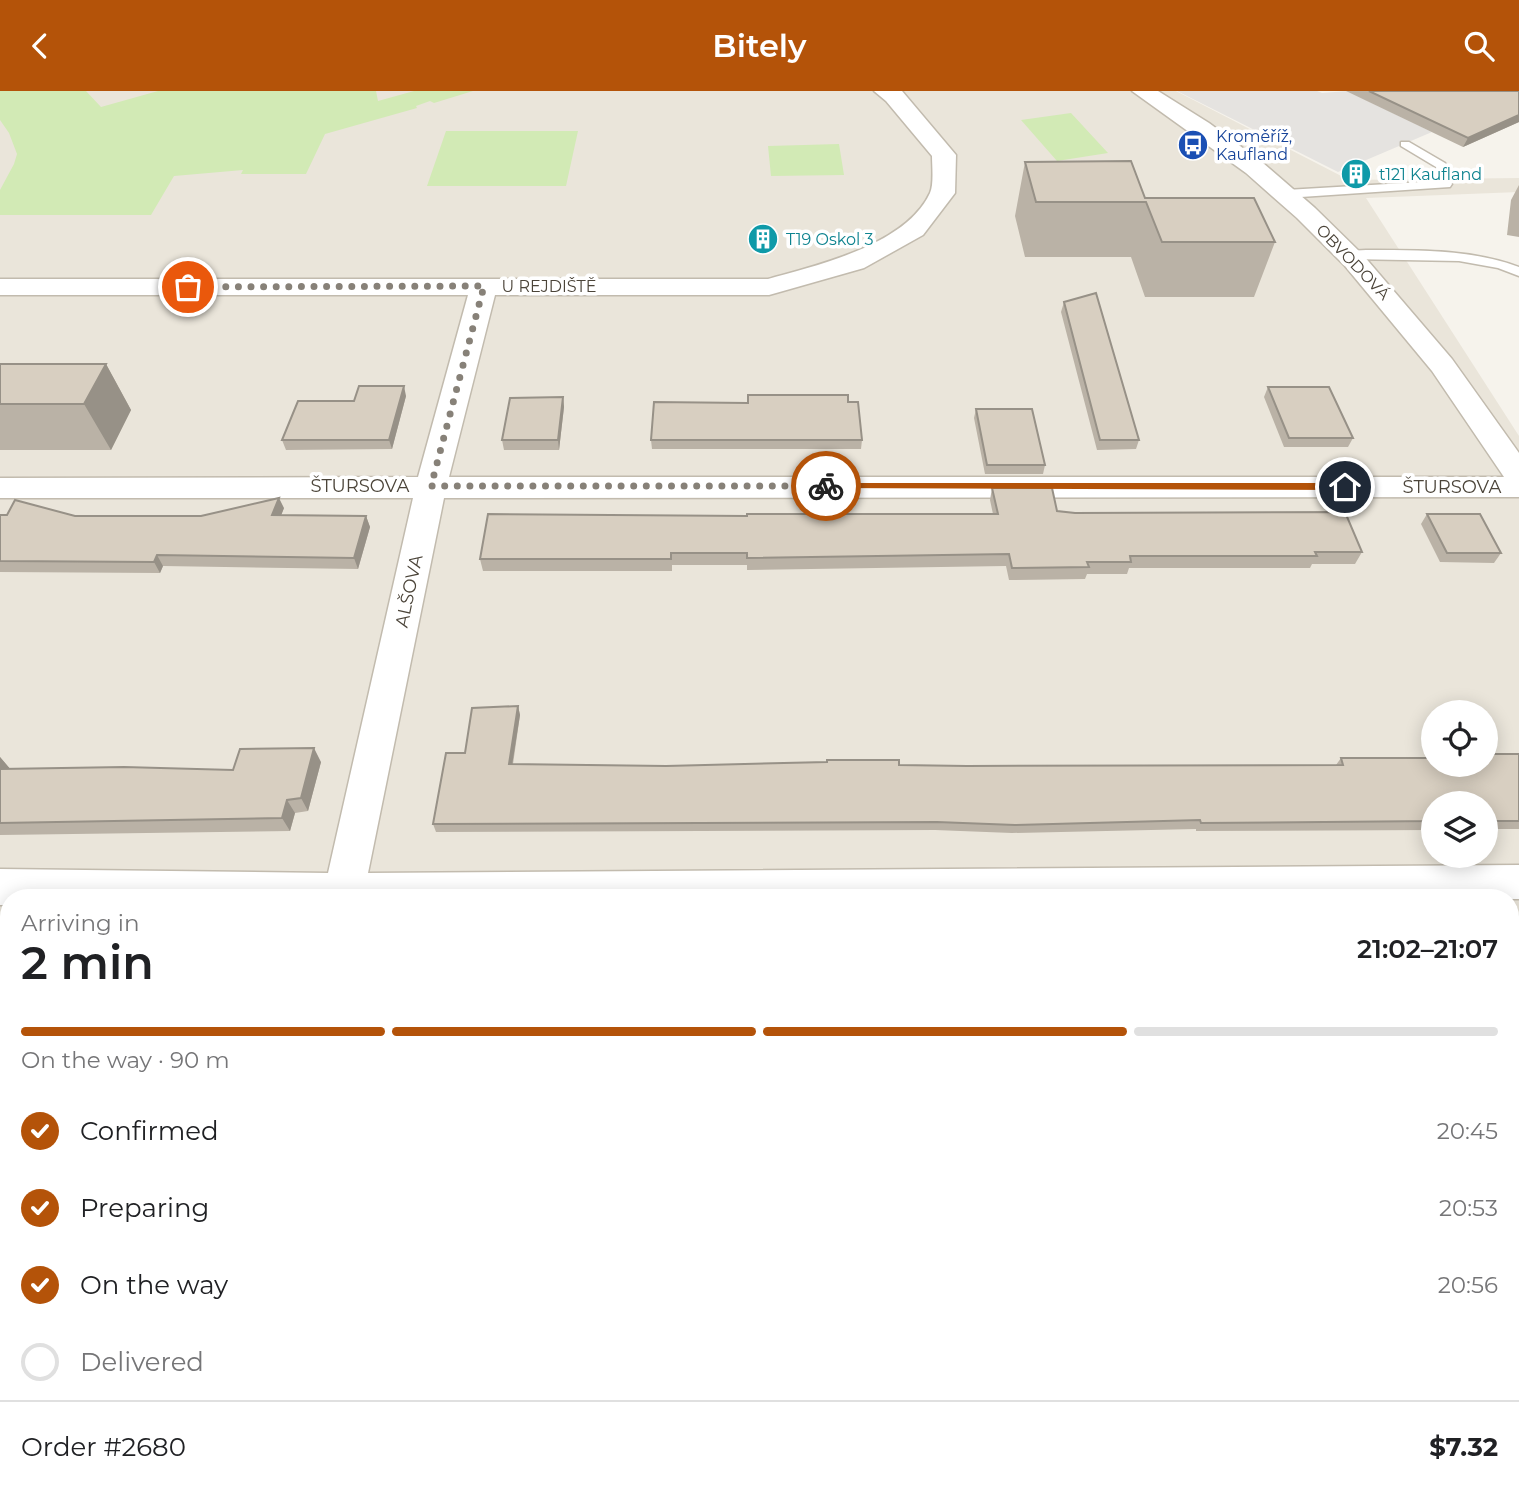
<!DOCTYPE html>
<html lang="en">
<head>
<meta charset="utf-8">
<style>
  :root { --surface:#fff; --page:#f6f6f6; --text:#202124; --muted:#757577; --line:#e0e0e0; --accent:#b45309 }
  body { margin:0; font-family:Montserrat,sans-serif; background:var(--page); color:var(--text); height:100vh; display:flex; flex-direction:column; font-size:26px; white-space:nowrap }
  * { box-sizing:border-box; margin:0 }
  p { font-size:23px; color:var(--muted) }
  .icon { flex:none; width:38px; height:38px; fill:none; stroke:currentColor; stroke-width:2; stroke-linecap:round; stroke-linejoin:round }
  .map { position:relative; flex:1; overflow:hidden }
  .sheet { position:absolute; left:0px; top:798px; width:1519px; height:616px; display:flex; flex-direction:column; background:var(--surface); border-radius:28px 28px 0 0; box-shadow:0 4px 18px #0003 }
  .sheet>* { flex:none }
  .fabs { position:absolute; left:1421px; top:609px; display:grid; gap:14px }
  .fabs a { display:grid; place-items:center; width:77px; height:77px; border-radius:50%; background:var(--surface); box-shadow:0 4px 18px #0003; font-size:35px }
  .pin { position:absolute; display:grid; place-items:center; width:60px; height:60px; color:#fff; margin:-30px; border:4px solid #fff; border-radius:50%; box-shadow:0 2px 7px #0007 }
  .courier { position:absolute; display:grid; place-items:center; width:70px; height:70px; margin:-35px; border:5px solid #b45309; border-radius:50%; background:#fff; color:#222; box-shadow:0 2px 9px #0007 }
  .overview em { font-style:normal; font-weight:600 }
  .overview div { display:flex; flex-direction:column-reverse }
  .overview { display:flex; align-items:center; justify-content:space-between; height:119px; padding:0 21px }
  h1 { font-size:46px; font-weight:600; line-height:52px }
  .bar { display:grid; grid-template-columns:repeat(4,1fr); gap:10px 7px; align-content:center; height:84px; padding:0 21px }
  .bar i { height:9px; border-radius:5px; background:var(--line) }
  .bar .on { background:var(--accent) }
  .bar p { grid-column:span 4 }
  .line { display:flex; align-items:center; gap:18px; padding:0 21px; border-top:2px solid var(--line) }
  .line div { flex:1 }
  ol { padding:0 21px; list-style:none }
  li { display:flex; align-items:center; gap:21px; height:77px }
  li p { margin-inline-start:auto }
  li .icon { padding:7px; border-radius:50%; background:var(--accent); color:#fff; stroke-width:4 }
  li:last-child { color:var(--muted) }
  li i { width:38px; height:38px; border:4px solid var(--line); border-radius:50% }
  header { display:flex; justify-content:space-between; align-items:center; height:91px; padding:0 21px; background:var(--accent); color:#fff; font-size:32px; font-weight:600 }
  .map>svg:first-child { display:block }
  .residential { fill:#eae5da; fill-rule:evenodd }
  .green { fill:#d2eab5 }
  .parking { fill:#e5e3e0 }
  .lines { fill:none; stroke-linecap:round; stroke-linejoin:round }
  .service-casing { stroke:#c2bbae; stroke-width:3 }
  .minor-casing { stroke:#c2bbae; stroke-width:3 }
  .service { fill:#fff; fill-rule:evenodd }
  .minor { fill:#fff; fill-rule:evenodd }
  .wall { fill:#bab2a6 }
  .shaded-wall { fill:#979187 }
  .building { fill:#d8cfc1; stroke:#979187; stroke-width:2 }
  .route { fill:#b45309 }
  .done { stroke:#878178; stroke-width:7; stroke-dasharray:0 12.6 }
  .labels { text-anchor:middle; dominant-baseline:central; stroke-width:7; stroke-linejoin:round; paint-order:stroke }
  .far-transit-label { font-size:16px; fill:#164399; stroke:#fff; text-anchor:start }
  .far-culture-label { font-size:16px; fill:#0d838f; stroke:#fff; text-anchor:start }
  .far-street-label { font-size:16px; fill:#4b4439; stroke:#fff }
  .street-label { font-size:18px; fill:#4b4439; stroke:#fff }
</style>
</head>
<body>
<header><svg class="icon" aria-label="back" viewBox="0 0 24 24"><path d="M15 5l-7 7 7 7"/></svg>Bitely<svg class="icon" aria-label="search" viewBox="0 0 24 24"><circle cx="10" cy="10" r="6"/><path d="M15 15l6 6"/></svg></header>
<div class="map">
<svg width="1519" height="1414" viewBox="0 0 1519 1414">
  <rect width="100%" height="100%" fill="#f6f3ec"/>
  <path class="residential" d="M 0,0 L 1176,0 L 1349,89 L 1519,87 L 1519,101 L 1366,107 L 1519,345 L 1519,1414 L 0,1414 ZM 1433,621 L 1486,621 L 1486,674 L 1433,674 ZM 1433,712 L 1486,712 L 1486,765 L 1433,765 ZM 9,807 L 1510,807 L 1510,1405 L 9,1405 Z"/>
  <path class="green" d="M 0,0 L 86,0 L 101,16 L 158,0 L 376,0 L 378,10 L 414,0 L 473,0 L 434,12 L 430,10 L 416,15 L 417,17 L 325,43 L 306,83 L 241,83 L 243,79 L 174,85 L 151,124 L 0,124 L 0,99 L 14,73 L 17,63 L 9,42 L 0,29 Z
    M 1071,22 L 1108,62 L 1057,70 L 1021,29 Z
    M 446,40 L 578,40 L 566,95 L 427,95 Z
    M 839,53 L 844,84 L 771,85 L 768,55 Z"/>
  <path class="parking" d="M 1177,0 L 1317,0 L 1322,2 L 1347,0 L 1432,41 L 1338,81 Z"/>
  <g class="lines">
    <g class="service-casing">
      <path id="service" d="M 1401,51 L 1409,51 L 1445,72 L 1452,93 L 1450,96 L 1286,107 L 1280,103 L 1286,99 L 1439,90 L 1436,76 L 1401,55 Z
        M 1366,159 C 1417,159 1471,158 1519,176 L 1519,185 L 1498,177 L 1459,170 L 1348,168 L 1342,164 L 1348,160 Z"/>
    </g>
    <g class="minor-casing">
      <path id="minor" d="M 874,0 L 902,0 L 956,64 L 955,102 L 923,144 L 864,177 L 769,204 L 495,204 L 449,386 L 1504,386 L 1432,280 L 1345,175 L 1297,127 L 1246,82 L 1132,0 L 1158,0 L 1209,32 L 1263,72 L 1315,117 L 1363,164 L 1452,268 L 1519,362 L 1519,406 L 444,407 L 368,782 L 1519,774 L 1519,808 L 9,807 L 9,814 L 0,814 L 0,778 L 328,782 L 413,407 L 0,407 L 0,387 L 418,386 L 468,204 L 0,204 L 0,188 L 768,188 C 818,174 906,154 930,102 C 934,93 932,75 932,65 L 886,10 Z
        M 187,1405 L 242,1405 L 241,1414 L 185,1414 Z"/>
    </g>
    <use href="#service" class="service"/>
    <use href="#minor" class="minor"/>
  </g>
  <path class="wall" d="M 1346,0 L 1519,0 L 1519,31 L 1463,56 Z
    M 1025,71 L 1145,107 L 1275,151 L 1254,206 L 1145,206 L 1131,166 L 1025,166 L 1015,125 Z
    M 1519,94 L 1519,146 L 1507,144 L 1511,109 Z
    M 1064,211 L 1139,349 L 1136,358 L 1097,359 L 1061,221 Z
    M 106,273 L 131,319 L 111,359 L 0,359 L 0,313 Z
    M 1268,296 L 1353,347 L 1348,356 L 1284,356 L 1264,306 Z
    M 406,305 L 392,358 L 286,359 L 282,349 L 354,310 Z
    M 563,306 L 564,316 L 559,359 L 504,359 L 502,349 Z
    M 848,311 L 862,349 L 861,358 L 652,358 L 651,349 Z
    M 976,318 L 1045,374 L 1043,383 L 985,383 L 974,327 Z
    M 992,397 L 1057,420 L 1362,461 L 1355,473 L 1312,473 L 1310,477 L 1129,477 L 1127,483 L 1087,483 L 1085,488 L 1009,489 L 1006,475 L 747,479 L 747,474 L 672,474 L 672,480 L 483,480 L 480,468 L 747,425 L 993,423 L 990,409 Z
    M 284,417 L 281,424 L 366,425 L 370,436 L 358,478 L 163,475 L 160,482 L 0,481 L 0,424 L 201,425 Z
    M 1427,423 L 1501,462 L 1494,472 L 1440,471 L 1421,433 Z
    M 518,615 L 520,624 L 513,673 L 666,675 L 899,674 L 967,675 L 1336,674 L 1341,667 L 1433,674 L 1519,663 L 1519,738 L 1486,738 L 1486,712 L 1433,712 L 1433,739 L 1196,740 L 1196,738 L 1012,742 L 935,739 L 436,741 L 433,733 L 465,662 Z
    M 0,666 L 10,678 L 233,679 L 321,671 L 308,720 L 295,722 L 290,740 L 0,744 Z
    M 1510,836 L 1519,836 L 1519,928 L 1510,928 Z"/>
  <path class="shaded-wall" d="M 1519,24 L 1519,31 L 1463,56 L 1468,47 Z
    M 106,273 L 131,319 L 111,359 L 84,313 Z
    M 404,295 L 406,305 L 392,358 L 389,349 Z
    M 563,306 L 564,316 L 559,359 L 558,349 Z
    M 279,407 L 284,417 L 277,435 L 272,424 Z
    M 366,425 L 370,436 L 358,478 L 354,467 Z
    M 157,464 L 163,475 L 160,482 L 154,471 Z
    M 518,615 L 520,624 L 511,681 L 509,673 Z
    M 314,657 L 321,671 L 308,720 L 301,707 Z
    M 0,666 L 12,680 L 0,683 Z
    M 287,709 L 295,722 L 290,740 L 282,727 Z
    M 423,1405 L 429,1405 L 427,1414 L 421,1414 Z"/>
  <path class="building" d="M 1369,0 L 1519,0 L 1519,24 L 1468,47 Z
    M 1131,70 L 1145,107 L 1254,107 L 1275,151 L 1162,151 L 1146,111 L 1036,111 L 1025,71 Z
    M 1096,202 L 1139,349 L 1100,349 L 1064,211 Z
    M 0,273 L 106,273 L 84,313 L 0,313 Z
    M 359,295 L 404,295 L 389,349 L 282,349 L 298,310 L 354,310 Z
    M 1268,296 L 1329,296 L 1353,347 L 1289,347 Z
    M 748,304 L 848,304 L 848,311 L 858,311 L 862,349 L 651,349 L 654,311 L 748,312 Z
    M 563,306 L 558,349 L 502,349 L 510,307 Z
    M 976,318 L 1032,318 L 1045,374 L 987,374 Z
    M 992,397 L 1052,397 L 1057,420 L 1075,422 L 1345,421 L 1362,461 L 1315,461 L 1317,465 L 1130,465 L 1131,471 L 1087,471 L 1089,476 L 1012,477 L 1009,463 L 747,467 L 747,462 L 671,462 L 671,468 L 480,468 L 488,423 L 747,425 L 747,423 L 998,423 Z
    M 279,407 L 272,424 L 366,425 L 354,467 L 157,464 L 154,471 L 0,470 L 0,424 L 7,424 L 15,409 L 75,425 L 201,425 Z
    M 1427,423 L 1480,423 L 1501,462 L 1447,462 Z
    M 518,615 L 509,673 L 666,675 L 827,671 L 827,669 L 899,669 L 899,674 L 967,675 L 1343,674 L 1341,667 L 1433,667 L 1433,674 L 1486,674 L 1486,663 L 1519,663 L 1519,730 L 1486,730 L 1486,712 L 1433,712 L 1433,730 L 1201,732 L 1200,729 L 1015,734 L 937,731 L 433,733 L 446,662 L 465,662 L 472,617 Z
    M 314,657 L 301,707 L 287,709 L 282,727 L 0,732 L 0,678 L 124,676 L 233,679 L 240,658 Z
    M 1510,836 L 1519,836 L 1519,920 L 1510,920 Z
    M 0,1165 L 9,1167 L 9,1359 L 0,1357 Z
    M 289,1405 L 423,1405 L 421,1414 L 287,1414 Z
    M 550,1405 L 1262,1405 L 1263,1414 L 548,1414 Z"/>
  <path class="route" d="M 826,392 L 1345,392 L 1350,396 L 1345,399 L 823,397 L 823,393 Z"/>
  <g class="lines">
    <path class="done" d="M 188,196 L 484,195 L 431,395 L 826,395"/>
  </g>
  <defs>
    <g id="bus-disc" transform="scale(1.575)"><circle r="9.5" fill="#1a4fb4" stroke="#fff"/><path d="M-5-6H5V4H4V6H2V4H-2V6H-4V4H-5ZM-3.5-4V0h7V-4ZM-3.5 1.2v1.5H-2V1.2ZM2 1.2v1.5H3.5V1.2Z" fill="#fff"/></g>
    <g id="building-disc" transform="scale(1.575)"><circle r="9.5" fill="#0f9aa8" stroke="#fff"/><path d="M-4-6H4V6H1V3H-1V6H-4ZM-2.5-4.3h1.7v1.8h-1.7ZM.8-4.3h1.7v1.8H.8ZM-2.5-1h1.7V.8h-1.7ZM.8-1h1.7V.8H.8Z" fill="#fff"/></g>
  </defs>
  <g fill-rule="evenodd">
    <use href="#bus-disc" x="1193" y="54"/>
    <use href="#building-disc" x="1356" y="83"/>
    <use href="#building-disc" x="763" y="148"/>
  </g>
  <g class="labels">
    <g class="far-transit-label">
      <text x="1216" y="45">Kroměříž,<tspan x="1216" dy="18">Kaufland</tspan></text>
    </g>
    <g class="far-culture-label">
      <text x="1379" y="83">t121 Kaufland</text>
      <text x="786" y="148">T19 Oskol 3</text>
    </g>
    <g class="far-street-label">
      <text transform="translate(1353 171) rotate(46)">OBVODOVÁ</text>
      <text x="549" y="195">U REJDIŠTĚ</text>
    </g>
    <g class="street-label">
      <text x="360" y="395">ŠTURSOVA</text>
      <text x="1452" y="396">ŠTURSOVA</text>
      <text transform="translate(409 500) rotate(-78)">ALŠOVA</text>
    </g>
  </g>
</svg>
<div class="fabs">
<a><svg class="icon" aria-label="locate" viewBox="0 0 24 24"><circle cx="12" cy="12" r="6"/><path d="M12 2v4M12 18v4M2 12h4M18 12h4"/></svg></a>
<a><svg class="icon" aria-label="layers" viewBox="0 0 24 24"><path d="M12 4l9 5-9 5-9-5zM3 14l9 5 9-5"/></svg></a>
</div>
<div class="pin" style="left:188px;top:196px;background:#ea580c"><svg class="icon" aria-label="bag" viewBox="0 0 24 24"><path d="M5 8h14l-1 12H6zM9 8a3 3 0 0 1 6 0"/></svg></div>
<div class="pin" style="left:1345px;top:396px;background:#1f2937"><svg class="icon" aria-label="home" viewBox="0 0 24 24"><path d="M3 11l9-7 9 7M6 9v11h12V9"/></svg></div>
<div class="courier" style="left:826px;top:395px"><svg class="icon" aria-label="bike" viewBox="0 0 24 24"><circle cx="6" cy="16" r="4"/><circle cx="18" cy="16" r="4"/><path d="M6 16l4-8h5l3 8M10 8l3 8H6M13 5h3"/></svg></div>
<section class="sheet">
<div class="overview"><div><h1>2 min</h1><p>Arriving in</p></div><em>21:02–21:07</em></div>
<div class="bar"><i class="on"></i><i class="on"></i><i class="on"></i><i></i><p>On the way · 90 m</p></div>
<ol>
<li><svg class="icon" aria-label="check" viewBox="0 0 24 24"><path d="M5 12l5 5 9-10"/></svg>Confirmed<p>20:45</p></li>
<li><svg class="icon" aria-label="check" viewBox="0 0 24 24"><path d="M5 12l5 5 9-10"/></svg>Preparing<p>20:53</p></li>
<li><svg class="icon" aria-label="check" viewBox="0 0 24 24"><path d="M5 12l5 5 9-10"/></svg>On the way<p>20:56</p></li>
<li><i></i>Delivered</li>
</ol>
<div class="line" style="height:91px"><div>Order #2680</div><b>$7.32</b></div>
</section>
</div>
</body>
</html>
